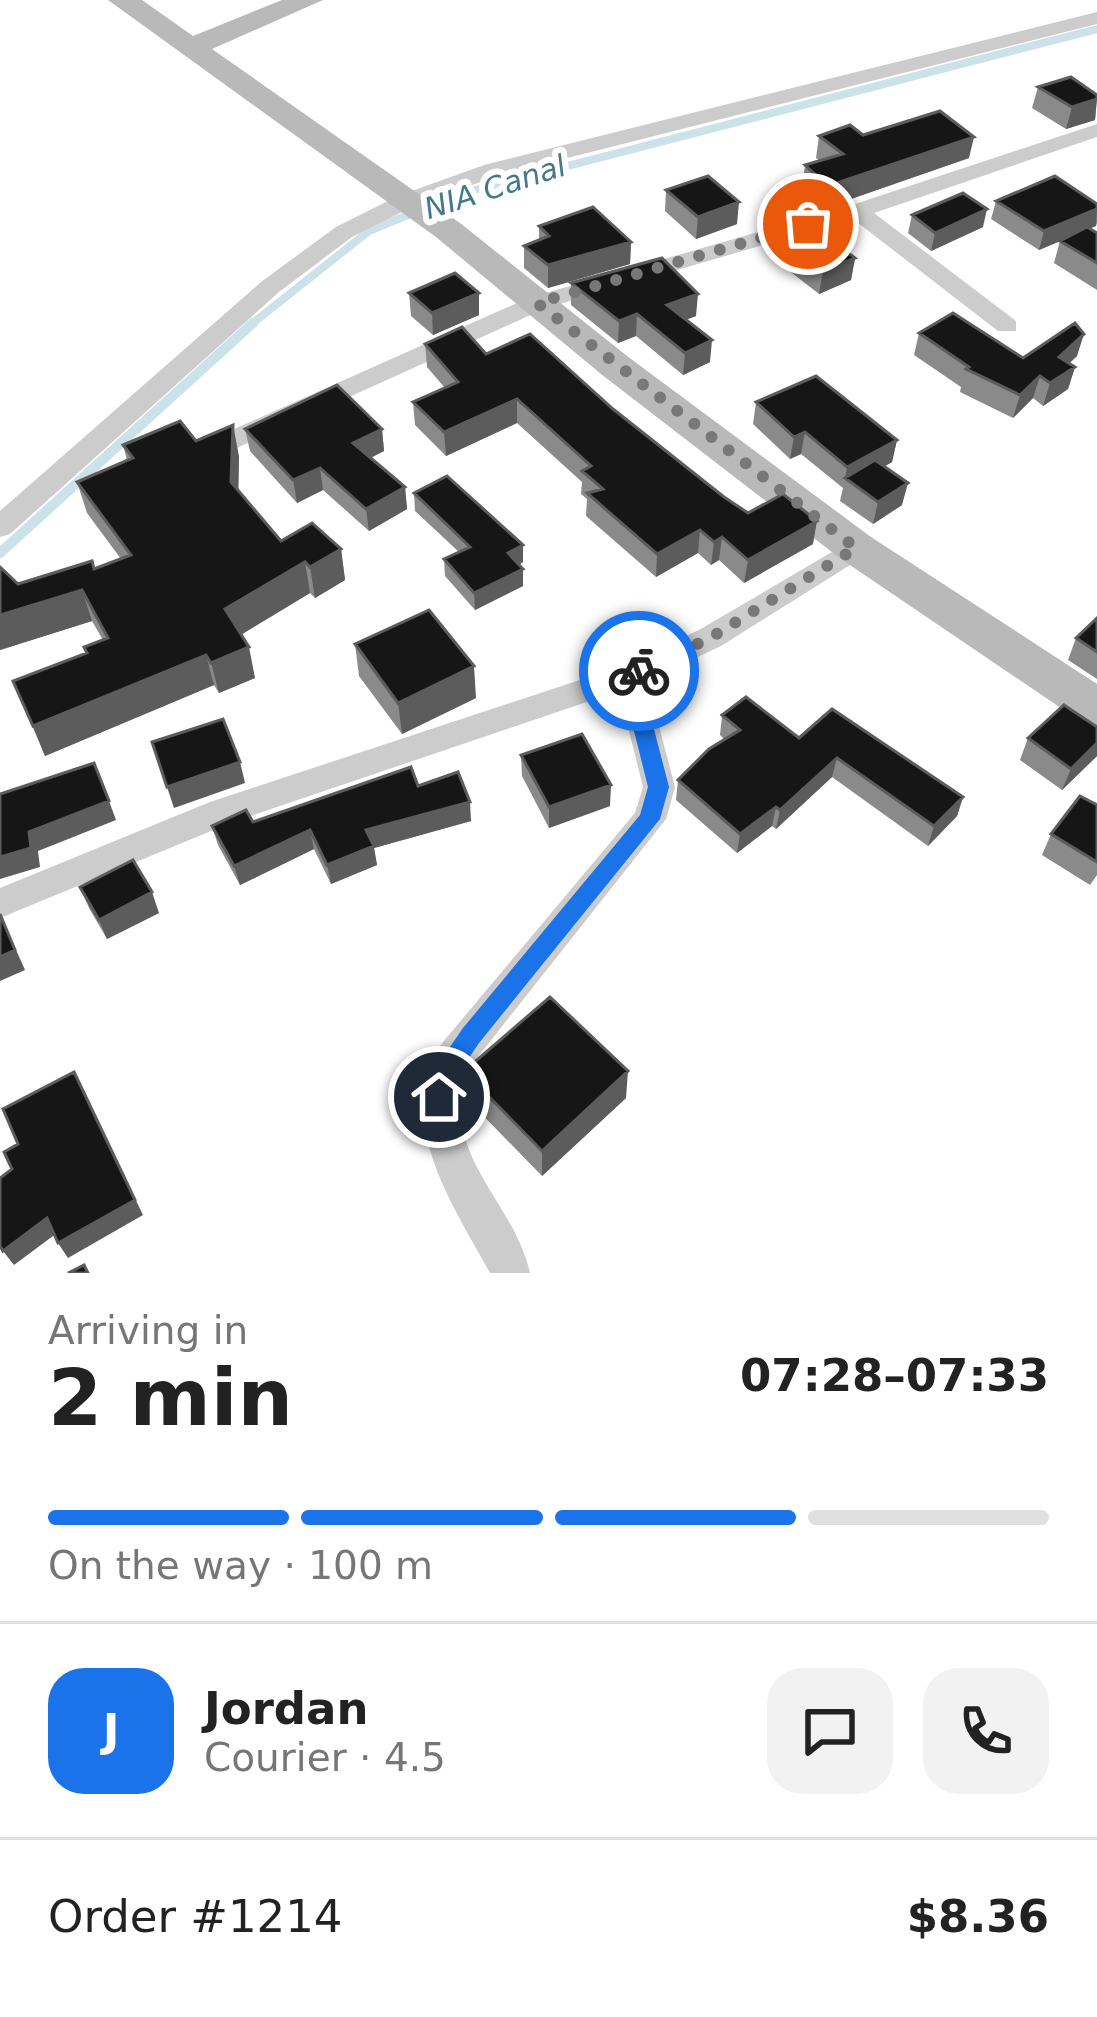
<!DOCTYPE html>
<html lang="en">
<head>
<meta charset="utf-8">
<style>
  :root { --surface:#fff; --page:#f2f2f2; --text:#222; --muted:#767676; --line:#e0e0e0; --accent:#1a73e8 }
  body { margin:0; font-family:"DejaVu Sans",sans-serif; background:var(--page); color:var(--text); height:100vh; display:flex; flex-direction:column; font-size:45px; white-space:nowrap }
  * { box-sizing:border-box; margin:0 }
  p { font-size:39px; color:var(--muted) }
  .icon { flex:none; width:66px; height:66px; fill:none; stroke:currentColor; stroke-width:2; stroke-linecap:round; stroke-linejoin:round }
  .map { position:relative; height:1273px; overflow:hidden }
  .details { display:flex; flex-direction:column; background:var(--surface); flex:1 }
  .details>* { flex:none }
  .pin { position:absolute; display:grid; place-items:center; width:102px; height:102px; color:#fff; margin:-51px; border:6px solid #fff; border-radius:50%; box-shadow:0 3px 12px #0007 }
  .courier { position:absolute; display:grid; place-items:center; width:120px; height:120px; margin:-60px; border:9px solid #1a73e8; border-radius:50%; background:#fff; color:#222; box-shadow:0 3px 15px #0007 }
  .headline em { font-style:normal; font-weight:800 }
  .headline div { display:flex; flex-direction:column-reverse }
  .headline { display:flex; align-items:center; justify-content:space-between; height:204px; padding:0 48px }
  h1 { font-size:78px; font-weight:800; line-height:90px }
  .bar { display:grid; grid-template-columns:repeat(4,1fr); gap:18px 12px; align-content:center; height:144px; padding:0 48px }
  .bar i { height:15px; border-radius:9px; background:var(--line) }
  .bar .on { background:var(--accent) }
  .bar p { grid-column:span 4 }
  .line { display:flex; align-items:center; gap:30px; padding:0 48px; border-top:3px solid var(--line) }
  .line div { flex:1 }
  .round { display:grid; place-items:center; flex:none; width:126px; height:126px; border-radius:36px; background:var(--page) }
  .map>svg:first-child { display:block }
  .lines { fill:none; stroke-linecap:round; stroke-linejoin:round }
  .stream-far1 { stroke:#cce2e9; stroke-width:8 }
  .stream { stroke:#cce2e9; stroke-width:10 }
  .street { fill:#ccc; fill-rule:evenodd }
  .secondary { fill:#b9b9b9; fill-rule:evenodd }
  .wall { fill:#8a8a8a }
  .shaded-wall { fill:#5c5c5c }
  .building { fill:#161616; stroke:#5c5c5c; stroke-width:3 }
  .route { fill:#1a73e8 }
  .done { stroke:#787878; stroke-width:12; stroke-dasharray:0 21.6 }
  .labels { text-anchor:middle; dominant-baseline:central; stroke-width:12; stroke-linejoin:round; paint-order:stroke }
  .far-water-label { font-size:30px; font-style:italic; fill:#44798b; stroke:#fff }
</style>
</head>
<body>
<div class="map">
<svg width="1097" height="1273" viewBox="0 0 1097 1273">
  <rect width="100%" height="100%" fill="#fff"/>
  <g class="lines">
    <path class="stream-far1" d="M 249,326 L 369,231 L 459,194 L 1097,29"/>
    <path class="stream" d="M 0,553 L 253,323"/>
    <path class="street" d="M 1097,12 L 1097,24 L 500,175 L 414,206 L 352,237 L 279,292 L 10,534 L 0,537 L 0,511 L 261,282 L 336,227 L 398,196 L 484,165 Z
      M 1097,124 L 1097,137 L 874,213 L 1016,321 L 1016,331 L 998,331 L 853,219 L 546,308 L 221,455 L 203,455 L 199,449 L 203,443 L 528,298 L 849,206 Z
      M 856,538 L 866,541 L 870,548 L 866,555 L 721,646 L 647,681 L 675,787 L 666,819 L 462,1077 C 446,1161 514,1202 530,1273 L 490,1273 C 453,1205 391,1117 443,1042 L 635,813 L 643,787 L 619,691 L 233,822 L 0,918 L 0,888 L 210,802 L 619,667 L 699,630 Z"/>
    <path class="secondary" d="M 108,0 L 142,0 L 193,36 L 282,0 L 323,0 L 212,49 L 460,223 L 627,356 L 871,537 L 1097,684 L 1097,726 L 1080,721 L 841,559 L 601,374 L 436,237 Z"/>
  </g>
  <path class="wall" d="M 1038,87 L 1097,95 L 1095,120 L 1066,129 L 1032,108 Z
    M 863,135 L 969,158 L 825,208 L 802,187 L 805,165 L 820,161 L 816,158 L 819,136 Z
    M 666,190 L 737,224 L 696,239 L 665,211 Z
    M 996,201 L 1097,204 L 1097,223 L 1096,226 L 1090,228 L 1097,233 L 1097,290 L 1054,263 L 1060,241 L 1039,250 L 991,219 Z
    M 912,215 L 983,227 L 931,251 L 908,233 Z
    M 539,226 L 631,242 L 630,264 L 548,288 L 524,268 L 524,246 L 539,240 Z
    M 772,233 L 855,258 L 851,280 L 819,294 L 769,255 Z
    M 571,283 L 696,316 L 686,320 L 710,362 L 683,375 L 636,336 L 618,343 L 571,305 Z
    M 409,293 L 479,293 L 479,315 L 433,335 L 411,316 Z
    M 919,333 L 1023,358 L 1077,356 L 1069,363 L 1075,367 L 1068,389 L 1043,406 L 1033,398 L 1013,418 L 960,392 L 961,387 L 914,355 Z
    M 425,344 L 486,354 L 613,409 L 724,497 L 748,513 L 813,544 L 744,583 L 719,560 L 711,565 L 698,553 L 656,577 L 586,516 L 587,499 L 581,494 L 582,482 L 517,423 L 446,456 L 415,425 L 413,402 L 445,388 L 427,367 Z
    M 756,402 L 897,440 L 892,462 L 884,467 L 902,505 L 873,524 L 840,501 L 843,488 L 801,454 L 790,459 L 753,424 Z
    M 245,429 L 382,429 L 384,451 L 371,458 L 405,487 L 407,509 L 369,531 L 323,490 L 297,503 L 250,451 Z
    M 196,441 L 239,456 L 238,491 L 281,541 L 341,549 L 345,580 L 315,598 L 310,593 L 241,635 L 255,678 L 219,693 L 214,685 L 45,756 L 13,681 L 86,653 L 103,640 L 92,621 L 0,650 L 0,567 L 18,584 L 94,569 L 121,559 L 87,513 L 77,482 L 127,460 L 123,445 Z
    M 414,493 L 523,562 L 519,565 L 523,586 L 475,610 L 445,576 L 444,559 L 459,552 L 415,511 Z
    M 1097,618 L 1097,679 L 1068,660 L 1076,638 Z
    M 355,644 L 476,698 L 402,734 L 359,676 Z
    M 722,715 L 799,738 L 963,797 L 957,816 L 928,846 L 832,777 L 776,829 L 772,826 L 737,853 L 676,800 L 678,780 L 724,739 L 720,735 Z
    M 1097,727 L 1097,756 L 1062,790 L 1020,760 L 1028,738 Z
    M 521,755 L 610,806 L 549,828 L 522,776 Z
    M 418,786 L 471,821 L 374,848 L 377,865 L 331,884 L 314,849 L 240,885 L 218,845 L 212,826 L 253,822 Z
    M 1097,805 L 1097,875 L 1090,885 L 1042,855 L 1051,834 Z
    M 80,887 L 159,913 L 107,939 L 89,908 Z
    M 464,1071 L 626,1098 L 542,1176 L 466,1098 Z"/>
  <path class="shaded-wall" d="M 1097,99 L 1095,120 L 1066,129 L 1072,107 Z
    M 974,137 L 969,158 L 825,208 L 828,186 Z
    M 739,202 L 737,224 L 696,239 L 698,217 Z
    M 987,209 L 983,227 L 931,251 L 935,233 Z
    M 1097,209 L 1096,226 L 1039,250 L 1044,231 Z
    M 631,242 L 630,264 L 548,288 L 548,265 Z
    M 855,258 L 851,280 L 819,294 L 823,271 Z
    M 479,293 L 479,315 L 433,335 L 432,313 Z
    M 698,294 L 696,316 L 666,327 L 667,305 Z
    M 637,314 L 636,336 L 618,343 L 619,321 Z
    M 1084,334 L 1077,356 L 1052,380 L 1059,357 Z
    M 712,340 L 710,362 L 683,375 L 685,353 Z
    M 1075,367 L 1068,389 L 1043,406 L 1050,383 Z
    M 1040,376 L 1033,398 L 1013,418 L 1020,395 Z
    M 517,399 L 517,423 L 446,456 L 444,432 Z
    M 233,425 L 239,456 L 238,513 L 231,482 Z
    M 382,429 L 384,451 L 355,465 L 353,443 Z
    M 805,432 L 801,454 L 790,459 L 794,437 Z
    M 897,440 L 892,462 L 852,484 L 845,479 L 847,467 Z
    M 320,468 L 323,490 L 297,503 L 293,480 Z
    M 908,483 L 902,505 L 873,524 L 878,502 Z
    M 405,487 L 407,509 L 369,531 L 366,509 Z
    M 817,521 L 813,544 L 744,583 L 748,560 Z
    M 700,530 L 698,553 L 656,577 L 657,554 Z
    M 722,537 L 719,560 L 711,565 L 714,542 Z
    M 523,545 L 523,562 L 509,570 L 508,553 Z
    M 341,549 L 345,580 L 315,598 L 310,567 Z
    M 305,562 L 310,593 L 232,640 L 225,609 Z
    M 523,569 L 523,586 L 475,610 L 474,593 Z
    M 82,590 L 92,621 L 0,650 L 0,615 Z
    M 249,647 L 255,678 L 219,693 L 211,663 Z
    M 206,655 L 214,685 L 45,756 L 33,726 Z
    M 474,666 L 476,698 L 402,734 L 398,703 Z
    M 1097,743 L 1097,756 L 1062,790 L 1071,769 Z
    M 837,758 L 832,777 L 776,829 L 780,810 Z
    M 240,762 L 245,783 L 174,808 L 167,787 Z
    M 611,785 L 610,806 L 549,828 L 549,807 Z
    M 963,797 L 957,816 L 928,846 L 934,826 Z
    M 109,801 L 116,820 L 38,851 L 40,867 L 0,879 L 0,857 L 29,832 Z
    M 470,802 L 471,821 L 374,848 L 377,865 L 331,884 L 327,865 L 366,830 Z
    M 776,807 L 772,826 L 737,853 L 740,834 Z
    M 310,830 L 314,849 L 240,885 L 234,866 Z
    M 152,892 L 159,913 L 107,939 L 99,920 Z
    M 0,914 L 25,970 L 0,981 Z
    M 628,1071 L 626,1098 L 542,1176 L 542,1151 Z
    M 74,1072 L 143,1215 L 68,1258 L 58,1243 Z
    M 47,1218 L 57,1233 L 14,1265 L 3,1251 Z"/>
  <path class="building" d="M 1071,77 L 1097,95 L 1097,99 L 1072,107 L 1038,87 Z
    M 940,111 L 974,137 L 828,186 L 805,165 L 843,154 L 819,136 L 850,125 L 863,135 Z
    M 708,176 L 739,202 L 698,217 L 666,190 Z
    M 1055,176 L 1097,204 L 1097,209 L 1044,231 L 996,201 Z
    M 963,193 L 987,209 L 935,233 L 912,215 Z
    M 593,207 L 631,242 L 548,265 L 524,246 L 549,236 L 539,226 Z
    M 803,220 L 855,258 L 823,271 L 772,233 Z
    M 1087,227 L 1097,233 L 1097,263 L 1060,241 Z
    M 662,258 L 698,294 L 667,305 L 712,340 L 685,353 L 637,314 L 619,321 L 571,283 Z
    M 455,273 L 479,293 L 432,313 L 409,293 Z
    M 953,313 L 1023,358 L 1075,323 L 1084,334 L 1059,357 L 1075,367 L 1050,383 L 1040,376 L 1020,395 L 966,369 L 969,367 L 919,333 Z
    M 462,327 L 486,354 L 530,334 L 613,409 L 724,497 L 748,513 L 783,494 L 817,521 L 748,560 L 722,537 L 714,542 L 700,530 L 657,554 L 587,493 L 603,489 L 582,471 L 591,466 L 517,399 L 444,432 L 413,402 L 458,382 L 425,344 Z
    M 816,376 L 897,440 L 847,467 L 805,432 L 794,437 L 756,402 Z
    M 337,385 L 382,429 L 353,443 L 405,487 L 366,509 L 320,468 L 293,480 L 245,429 Z
    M 180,421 L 196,441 L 233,425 L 231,482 L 281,541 L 312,523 L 341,549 L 310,567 L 305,562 L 225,609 L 249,647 L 211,663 L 206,655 L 33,726 L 13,681 L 87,653 L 84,647 L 108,638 L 82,590 L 0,615 L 0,567 L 18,584 L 92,561 L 94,569 L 131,555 L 77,482 L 133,458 L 123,445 Z
    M 875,460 L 908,483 L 878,502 L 845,478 Z
    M 447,476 L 523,545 L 508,553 L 523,569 L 474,593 L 444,559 L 470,547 L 414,493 Z
    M 429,610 L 474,666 L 398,703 L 355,644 Z
    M 1097,618 L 1097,652 L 1076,638 Z
    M 746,697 L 799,738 L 832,709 L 963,797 L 934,826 L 837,758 L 780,810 L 776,807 L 740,834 L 678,780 L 709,749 L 740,730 L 722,715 Z
    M 1064,705 L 1097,727 L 1097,743 L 1071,769 L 1028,738 Z
    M 223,719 L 240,762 L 167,787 L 152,742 Z
    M 582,734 L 611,785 L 549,807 L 521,755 Z
    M 94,763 L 109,801 L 29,832 L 31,848 L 0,857 L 0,794 Z
    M 411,767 L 418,786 L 458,772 L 470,802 L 366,830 L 374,846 L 327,865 L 310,830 L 234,866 L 212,826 L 246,810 L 253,822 Z
    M 1080,796 L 1097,805 L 1097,862 L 1051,834 Z
    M 133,860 L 152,892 L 99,920 L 80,887 Z
    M 0,914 L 15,950 L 0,957 Z
    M 550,997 L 628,1071 L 542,1151 L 464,1071 Z
    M 74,1072 L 135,1200 L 58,1243 L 47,1218 L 3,1251 L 0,1246 L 0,1178 L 12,1169 L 4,1152 L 18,1144 L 3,1109 Z
    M 84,1265 L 88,1273 L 68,1273 Z"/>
  <path class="route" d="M 639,663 L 649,671 L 641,679 L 669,787 L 660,819 L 479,1043 L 456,1077 L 448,1105 L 431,1105 L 432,1073 L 463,1028 L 640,815 L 648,787 L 620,675 Z"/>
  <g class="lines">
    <path class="done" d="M 639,671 L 710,638 L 856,548 L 537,303 L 808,224"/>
  </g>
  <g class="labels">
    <g class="far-water-label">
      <text transform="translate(495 187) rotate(-18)">NIA Canal</text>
    </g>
  </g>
</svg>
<div class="pin" style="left:808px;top:224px;background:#ea580c"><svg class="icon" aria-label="bag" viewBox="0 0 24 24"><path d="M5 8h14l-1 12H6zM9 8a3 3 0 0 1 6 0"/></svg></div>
<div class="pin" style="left:439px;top:1097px;background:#1f2937"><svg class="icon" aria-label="home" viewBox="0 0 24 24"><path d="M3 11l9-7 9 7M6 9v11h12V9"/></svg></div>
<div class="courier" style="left:639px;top:671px"><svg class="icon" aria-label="bike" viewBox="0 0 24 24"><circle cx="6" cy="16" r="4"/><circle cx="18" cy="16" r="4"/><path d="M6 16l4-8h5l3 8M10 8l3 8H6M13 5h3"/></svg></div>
</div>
<section class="details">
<div class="headline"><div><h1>2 min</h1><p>Arriving in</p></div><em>07:28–07:33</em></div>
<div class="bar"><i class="on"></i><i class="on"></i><i class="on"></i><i></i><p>On the way · 100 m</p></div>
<div class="line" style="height:216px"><b class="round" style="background:var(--accent);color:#fff">J</b><div><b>Jordan</b><p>Courier · 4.5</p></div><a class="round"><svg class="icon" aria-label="chat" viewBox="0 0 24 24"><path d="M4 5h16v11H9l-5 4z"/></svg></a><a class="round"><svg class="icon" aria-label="phone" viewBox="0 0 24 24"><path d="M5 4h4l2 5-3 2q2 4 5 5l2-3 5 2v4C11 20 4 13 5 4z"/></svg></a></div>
<div class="line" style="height:156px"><div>Order #1214</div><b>$8.36</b></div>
</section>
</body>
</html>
